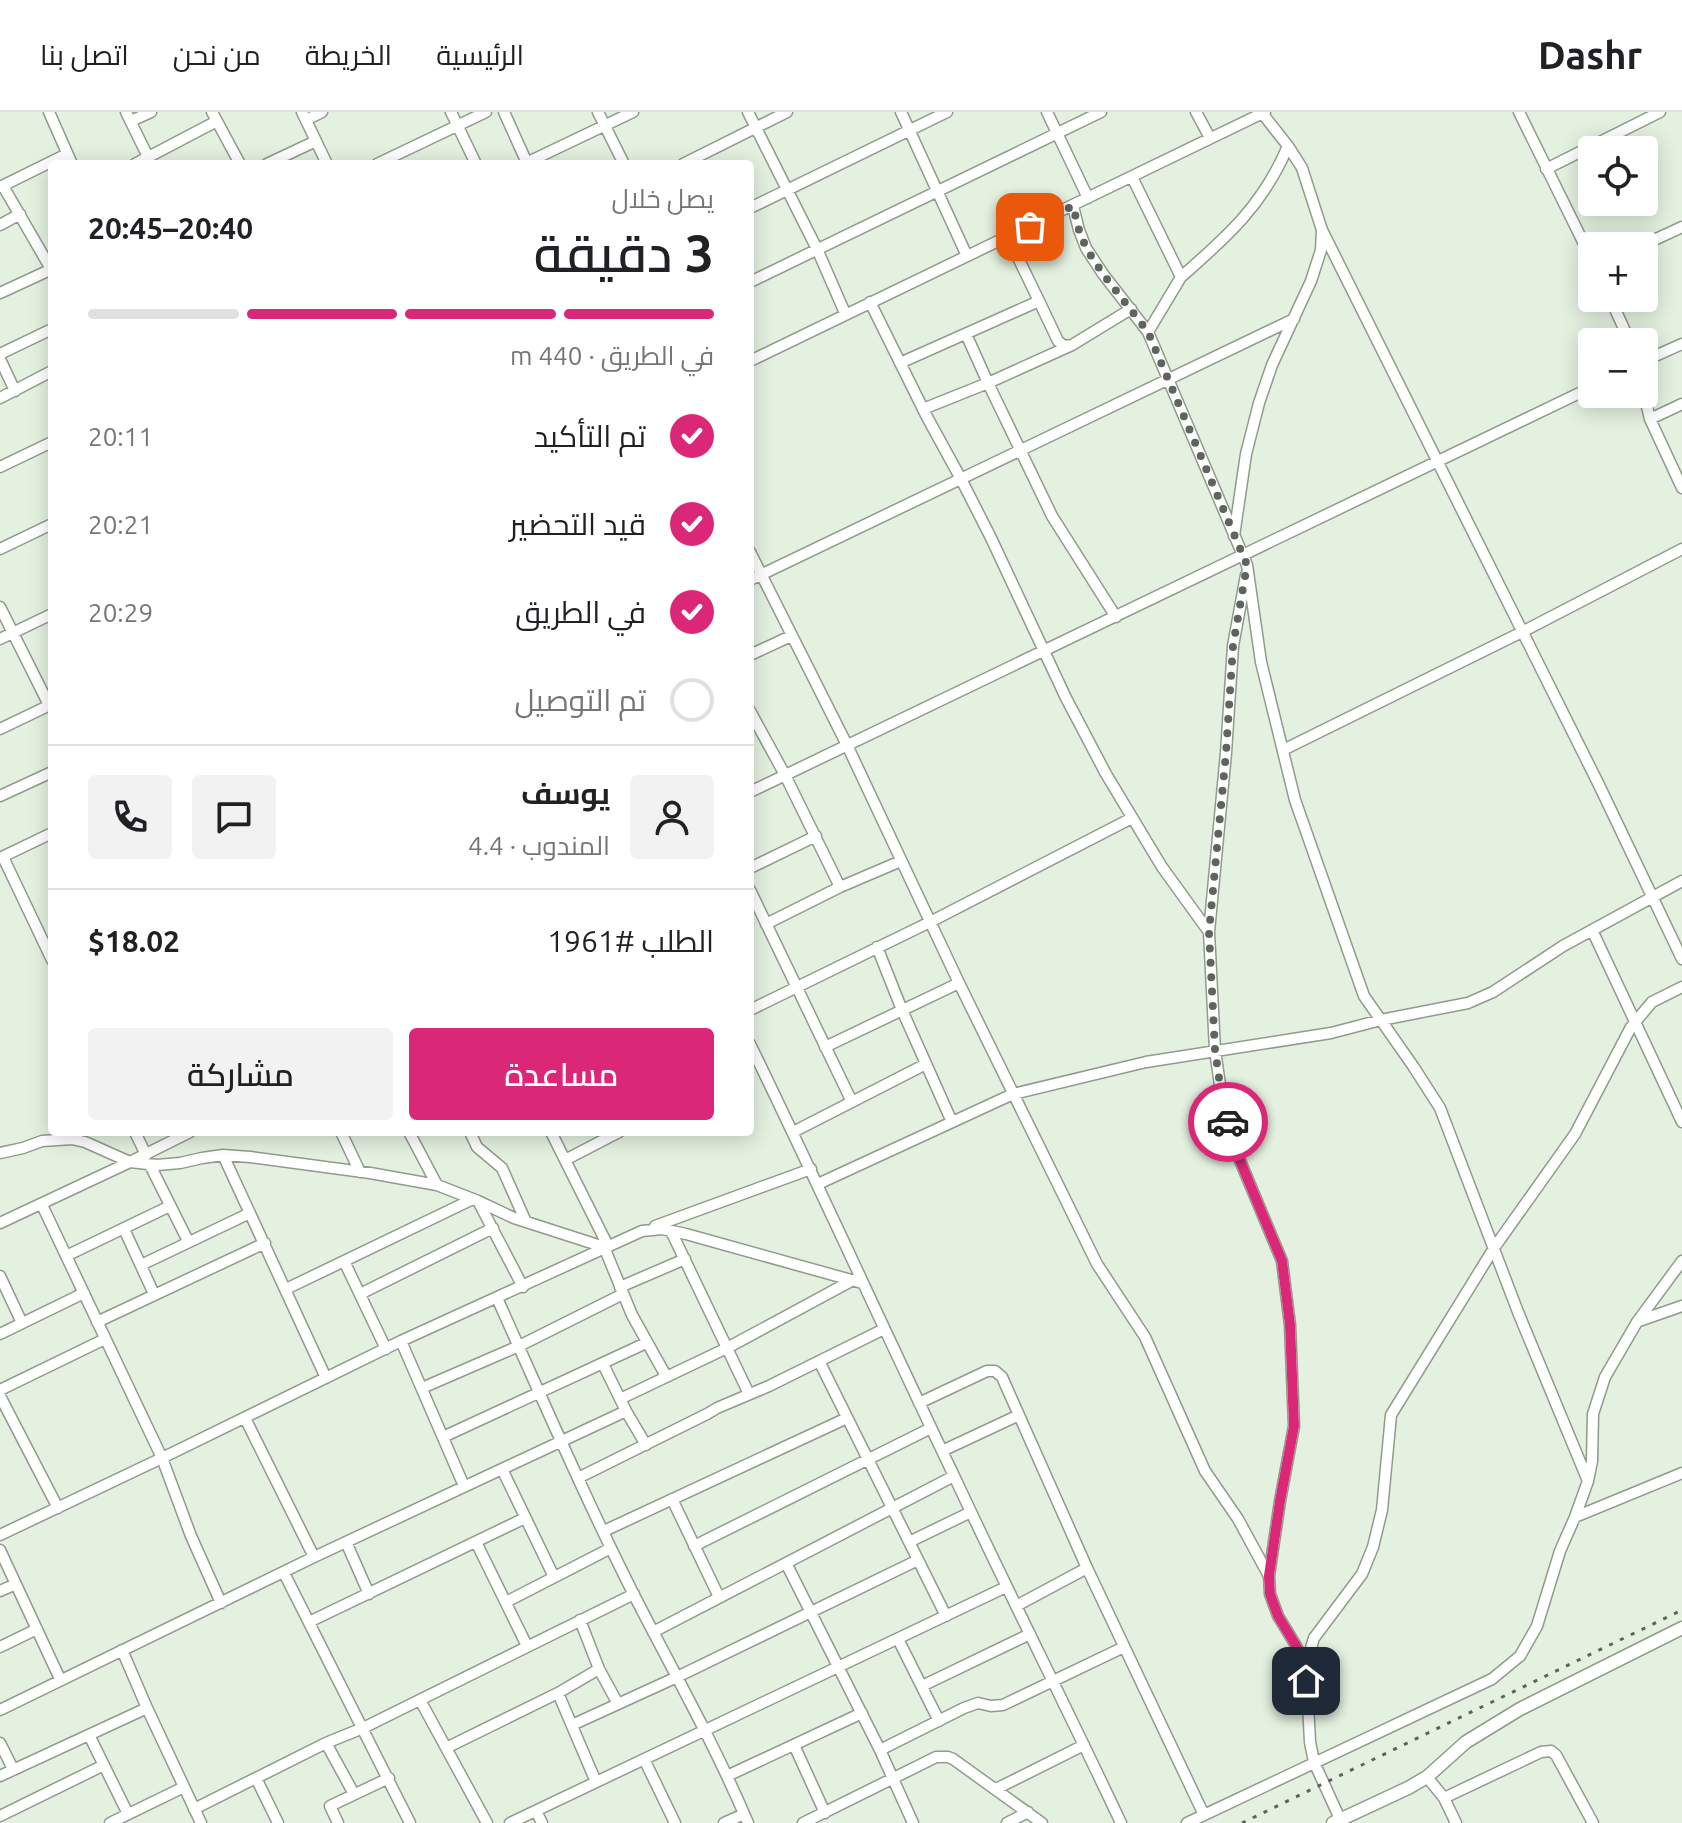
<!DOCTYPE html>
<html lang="ar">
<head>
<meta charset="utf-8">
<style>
  :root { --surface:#fff; --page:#f2f2f2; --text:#202124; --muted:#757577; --line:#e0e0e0; --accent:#db2777 }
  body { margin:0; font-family:Ubuntu,Cairo,sans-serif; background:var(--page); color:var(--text); direction:rtl; height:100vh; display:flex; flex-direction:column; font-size:30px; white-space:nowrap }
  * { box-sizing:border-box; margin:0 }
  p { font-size:26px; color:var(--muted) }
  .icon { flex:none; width:44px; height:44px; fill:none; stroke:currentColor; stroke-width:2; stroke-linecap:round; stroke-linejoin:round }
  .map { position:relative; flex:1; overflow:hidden; direction:ltr }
  .sheet { position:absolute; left:48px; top:48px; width:706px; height:976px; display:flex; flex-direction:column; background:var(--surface); border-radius:8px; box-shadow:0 4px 20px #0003; direction:rtl }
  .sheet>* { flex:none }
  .buttons { position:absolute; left:1578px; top:24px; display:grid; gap:16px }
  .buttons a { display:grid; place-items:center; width:80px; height:80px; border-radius:8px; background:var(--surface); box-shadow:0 4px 20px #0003; font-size:40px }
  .pin { position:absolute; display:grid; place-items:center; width:68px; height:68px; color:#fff; margin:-34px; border-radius:16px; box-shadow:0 4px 12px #0006 }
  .courier { position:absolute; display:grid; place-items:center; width:80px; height:80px; margin:-40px; border:6px solid #db2777; border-radius:50%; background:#fff; color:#222; box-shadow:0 2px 10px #0007 }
  .summary em { font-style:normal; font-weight:600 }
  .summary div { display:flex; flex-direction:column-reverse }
  .summary { display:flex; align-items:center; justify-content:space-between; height:136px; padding:0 40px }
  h1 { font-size:52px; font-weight:600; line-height:60px }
  .bar { display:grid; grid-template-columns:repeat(4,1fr); gap:12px 8px; align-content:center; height:96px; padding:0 40px }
  .bar i { height:10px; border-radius:6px; background:var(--line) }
  .bar .on { background:var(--accent) }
  .bar p { grid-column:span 4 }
  .line { display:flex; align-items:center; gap:20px; padding:0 40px; border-top:2px solid var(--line) }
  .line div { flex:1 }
  .round { display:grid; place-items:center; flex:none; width:84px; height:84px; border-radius:8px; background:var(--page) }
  ol { padding:0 40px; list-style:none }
  li { display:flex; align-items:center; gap:24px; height:88px }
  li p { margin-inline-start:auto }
  li .icon { padding:8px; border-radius:50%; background:var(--accent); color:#fff; stroke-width:4 }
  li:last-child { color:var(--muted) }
  li i { width:44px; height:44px; border:4px solid var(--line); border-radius:50% }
  .button { display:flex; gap:16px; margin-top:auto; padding:16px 40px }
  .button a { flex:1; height:92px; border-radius:8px; background:var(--accent); color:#fff; font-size:32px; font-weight:600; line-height:92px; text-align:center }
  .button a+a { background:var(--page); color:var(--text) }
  header { display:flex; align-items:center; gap:48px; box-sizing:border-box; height:112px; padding:0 40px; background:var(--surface); border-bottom:2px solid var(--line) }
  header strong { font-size:38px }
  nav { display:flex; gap:44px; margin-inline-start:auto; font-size:28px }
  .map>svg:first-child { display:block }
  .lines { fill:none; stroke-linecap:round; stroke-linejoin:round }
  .minor-casing { stroke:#909b8b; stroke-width:13 }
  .tertiary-casing { stroke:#909b8b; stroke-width:15 }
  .minor { stroke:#fff; stroke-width:10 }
  .tertiary { stroke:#fff; stroke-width:12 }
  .rail { stroke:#5d645b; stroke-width:3; stroke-dasharray:4 8; stroke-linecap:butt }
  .done { stroke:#5e655c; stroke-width:8; stroke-dasharray:0 14.4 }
  .route { stroke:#db2777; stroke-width:10 }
</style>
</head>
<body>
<header>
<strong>Dashr</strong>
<nav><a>الرئيسية</a><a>الخريطة</a><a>من نحن</a><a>اتصل بنا</a></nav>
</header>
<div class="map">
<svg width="1682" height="1711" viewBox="0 0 1682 1711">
  <rect width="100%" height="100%" fill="#e4f1e0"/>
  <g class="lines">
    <g class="minor-casing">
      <path id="minor" d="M 49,0 L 72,52
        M 126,0 L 148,45
        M 212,0 L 240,52
        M 302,0 L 327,52
        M 451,0 L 476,52
        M 504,0 L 527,51
        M 598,0 L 624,52
        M 748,0 L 817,137 L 845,201
        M 901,0 L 967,144
        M 1047,0 L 1088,86
        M 1196,0 L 1210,26
        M 1519,0 L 1592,148
        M 306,8 L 322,0
        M 131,9 L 151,0
        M 135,52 L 217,9
        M 267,52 L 316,29
        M 377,52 L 486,0
        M 524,52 L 633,0
        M 683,52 L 787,0
        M 1546,57 L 1660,0
        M 1132,65 L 1181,165 C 1228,124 1263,93 1288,34
        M 3,74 L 51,157
        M 0,75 L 67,42
        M 1073,94 L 1079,118 L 1086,136 L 1103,162 L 1148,220 L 1247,453 L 1261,550 L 1295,688 L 1364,884 L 1413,954 L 1440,996 L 1518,1200 L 1588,1369
        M 750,96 L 947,0
        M 0,113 L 20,102
        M 1322,118 L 1599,673 L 1682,847
        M 1641,134 L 1682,115
        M 750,170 L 1101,0
        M 0,181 L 52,157
        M 1610,186 L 1630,230
        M 1039,189 L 1058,229 L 1064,234 L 1072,233 L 1131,197
        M 870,190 L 927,305 L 961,367 L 991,426 L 1066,586 L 1106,662 L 1162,755 L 1209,820
        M 1148,220 L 1181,165
        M 966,222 L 988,271 L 1052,404 L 1116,505
        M 0,242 L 52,217
        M 0,247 L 15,279
        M 750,249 L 1265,0
        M 1644,249 L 1682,232
        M 900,251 L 1039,189 L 1008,125
        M 1644,282 L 1650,307 L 1682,376
        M 0,286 L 52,259
        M 923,297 L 988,271 L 1072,233
        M 1650,307 L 1682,292
        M 0,355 L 52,330
        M 1234,424 L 1246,342 L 1259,291 L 1272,253 L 1311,169 L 1321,138 L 1322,118 L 1302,56 L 1288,34 L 1262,1
        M 0,437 L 52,412
        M 750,440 L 847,633 L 959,871 L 1097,1152 L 1145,1225 L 1205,1359 L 1238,1407 L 1269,1464
        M 1246,463 L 1233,534 L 1226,641 L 1209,820 L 1215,938 L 1223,994 L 1236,1039 L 1282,1149 L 1290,1213 L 1294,1314 L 1280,1389 L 1269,1464 L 1270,1482 L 1278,1504 L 1295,1532 L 1306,1553 L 1310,1630 L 1314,1650 L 1340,1707
        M 750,468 L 1294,207
        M 0,495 L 49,593
        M 0,527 L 52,502
        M 750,543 L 791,524
        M 750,599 L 785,663 L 840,775
        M 0,617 L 52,592
        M 1283,638 L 1522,520 L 1682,437
        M 750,680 L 1592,275
        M 0,684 L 52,660
        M 3,745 L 52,848
        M 0,746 L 52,721
        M 750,756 L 816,724
        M 750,778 L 852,990
        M 766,812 L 840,775 L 901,749
        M 1592,818 L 1682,1010
        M 877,835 L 902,898 L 952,1010
        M 750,898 L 930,810 L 1132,706
        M 750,932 C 820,1076 886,1222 955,1366 C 1009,1482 1067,1596 1121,1711
        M 825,935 L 959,871
        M 135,1020 L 146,1043
        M 341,1020 L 360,1060
        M 409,1020 L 437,1073
        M 470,1020 L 477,1035 L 502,1056 L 526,1110
        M 551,1020 L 608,1134
        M 793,1020 L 926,952
        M 0,1041 L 23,1036 L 42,1029 L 72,1027 L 85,1030 L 130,1050 L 157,1053 L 180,1051 L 202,1046 L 223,1043 L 250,1045 L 370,1061 L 437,1073 L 478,1089 L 514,1106 L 604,1135
        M 223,1043 L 326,1266
        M 565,1048 L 619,1020
        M 150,1053 L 188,1129
        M 818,1072 L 1013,982 L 1146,950 L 1331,921 L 1381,908 L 1468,891 L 1493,880 L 1563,834 L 1682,769
        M 478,1089 L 523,1175
        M 42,1093 L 162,1346 L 191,1424 L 221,1491
        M 0,1111 L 130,1050 L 190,1020
        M 655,1114 L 811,1057
        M 124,1117 L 154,1182
        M 671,1119 L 749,1282
        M 604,1135 L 632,1203 L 666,1264
        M 66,1144 L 170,1094
        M 344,1149 L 386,1237
        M 141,1153 L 250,1101
        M 0,1164 L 22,1211
        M 620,1175 L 685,1147
        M 286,1177 L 473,1087
        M 360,1182 L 493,1116
        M 497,1186 C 542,1286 585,1386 634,1483 C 673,1559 715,1633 748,1711
        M 1639,1209 L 1682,1194
        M 97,1210 L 265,1131
        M 0,1222 L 84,1181
        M 401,1229 L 464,1374
        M 819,1249 L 946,1504
        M 603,1252 L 626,1299 L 646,1333
        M 422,1276 L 519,1234 L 623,1182
        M 0,1278 L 105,1227
        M 0,1284 L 58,1396
        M 620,1287 L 727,1236 L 853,1168
        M 919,1291 L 987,1259 L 995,1259 L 1002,1265 L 1087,1456 L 1204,1703
        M 245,1306 L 314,1445
        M 443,1325 L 646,1231
        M 942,1339 L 1019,1303
        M 502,1357 L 554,1465
        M 578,1366 L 707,1302 L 717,1296 L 769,1274 L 884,1217
        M 672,1387 L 719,1485
        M 1575,1405 L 1682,1361
        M 604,1419 L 847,1306
        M 0,1423 L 162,1346 L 401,1229 L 642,1119 L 662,1117 L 686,1122 L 862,1171
        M 346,1430 L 369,1482
        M 476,1430 L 527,1534
        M 909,1430 L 971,1400
        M 694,1434 L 931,1316
        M 0,1438 L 60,1567
        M 786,1451 L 880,1638 L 913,1711
        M 284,1461 L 410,1711
        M 0,1479 L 16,1472
        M 506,1490 L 611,1436
        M 1016,1494 L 1087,1456
        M 580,1508 L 599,1557 L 618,1592
        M 309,1510 L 525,1406
        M 653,1520 L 954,1364
        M 898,1527 L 939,1609
        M 0,1535 L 37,1517
        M 122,1538 L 147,1596 L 201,1711
        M 1306,1553 L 1314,1526 L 1362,1462 L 1373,1435 L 1382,1398 L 1391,1303 L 1494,1136 L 1575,1022 L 1631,915 L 1652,890 L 1682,875
        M 922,1574 L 1030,1522
        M 558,1581 L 596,1670
        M 420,1588 L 487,1711
        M 0,1598 L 314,1445 L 626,1299
        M 572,1613 L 677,1565 L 918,1448
        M 89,1623 L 128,1702
        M 0,1631 L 13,1657
        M 326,1631 L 354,1682
        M 794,1633 L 825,1701
        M 446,1636 L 558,1581 L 599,1557
        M 880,1638 L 964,1596 L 978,1591 L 991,1594 L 1003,1593 L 1124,1535
        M 644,1647 L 675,1711
        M 0,1664 L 147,1596
        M 727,1664 L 862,1601
        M 1427,1665 L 1444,1686 L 1456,1711
        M 256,1666 L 278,1711
        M 996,1677 L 1084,1633
        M 1444,1686 L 1541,1640 L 1551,1639 L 1556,1643 L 1593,1711
        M 194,1697 L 326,1631 L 363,1616 L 634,1482
        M 536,1699 L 542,1711
        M 0,1704 L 104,1653
        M 110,1711 L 184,1675
        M 338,1711 L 330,1694 L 389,1666
        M 510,1711 L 1006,1475
        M 724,1711 L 744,1702
        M 803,1711 L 936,1645 L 948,1645 L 953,1647 L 1042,1711
        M 1007,1711 L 1028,1700
        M 1187,1711 L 1492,1567 L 1520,1544 L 1537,1514 L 1560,1439 L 1575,1405 L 1588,1369 L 1592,1349 L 1593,1302 L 1605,1265 L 1637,1210 L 1682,1149"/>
    </g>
    <g class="tertiary-casing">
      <path id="tertiary" d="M 1333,1711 L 1408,1676 L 1427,1665 L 1466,1630 L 1520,1597 L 1682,1516"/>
    </g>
    <use href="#minor" class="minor"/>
    <use href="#tertiary" class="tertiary"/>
    <path class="rail" d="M 1242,1711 L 1682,1498"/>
  </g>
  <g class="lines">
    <path class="done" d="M 1030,115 L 1073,94 L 1079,118 L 1086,136 L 1103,162 L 1148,220 L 1247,453 L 1233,534 L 1226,641 L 1209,820 L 1215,938 L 1223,994 L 1228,1010"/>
    <path class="route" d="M 1228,1010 L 1236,1039 L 1282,1149 L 1290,1213 L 1294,1314 L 1280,1389 L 1269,1464 L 1270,1482 L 1278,1504 L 1295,1532 L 1306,1553 L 1306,1569"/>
  </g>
</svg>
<div class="buttons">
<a><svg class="icon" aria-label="locate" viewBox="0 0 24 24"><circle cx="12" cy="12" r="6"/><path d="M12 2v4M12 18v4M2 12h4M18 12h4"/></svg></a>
<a>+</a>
<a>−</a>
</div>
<div class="pin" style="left:1030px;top:115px;background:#ea580c"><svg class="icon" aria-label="bag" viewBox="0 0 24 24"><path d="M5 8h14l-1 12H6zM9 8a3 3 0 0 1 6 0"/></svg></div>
<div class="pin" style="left:1306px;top:1569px;background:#1f2937"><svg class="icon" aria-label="home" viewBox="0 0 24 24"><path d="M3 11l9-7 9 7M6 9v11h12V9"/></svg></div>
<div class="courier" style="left:1228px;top:1010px"><svg class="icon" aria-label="car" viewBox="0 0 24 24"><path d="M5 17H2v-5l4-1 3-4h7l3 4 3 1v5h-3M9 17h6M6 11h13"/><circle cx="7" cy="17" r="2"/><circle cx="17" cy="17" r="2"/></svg></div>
<section class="sheet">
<div class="summary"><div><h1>3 دقيقة</h1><p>يصل خلال</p></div><em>20:40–20:45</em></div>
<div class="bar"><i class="on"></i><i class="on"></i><i class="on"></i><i></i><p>في الطريق · 440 m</p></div>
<ol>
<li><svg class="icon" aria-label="check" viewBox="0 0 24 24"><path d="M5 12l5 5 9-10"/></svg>تم التأكيد<p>20:11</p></li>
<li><svg class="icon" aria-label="check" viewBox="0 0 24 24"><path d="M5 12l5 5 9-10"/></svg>قيد التحضير<p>20:21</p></li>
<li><svg class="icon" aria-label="check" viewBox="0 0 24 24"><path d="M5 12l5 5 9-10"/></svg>في الطريق<p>20:29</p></li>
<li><i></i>تم التوصيل</li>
</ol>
<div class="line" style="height:144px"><a class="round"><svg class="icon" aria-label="person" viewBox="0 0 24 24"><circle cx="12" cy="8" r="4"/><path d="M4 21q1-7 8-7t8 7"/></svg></a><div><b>يوسف</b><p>المندوب · 4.4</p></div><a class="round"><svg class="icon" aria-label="chat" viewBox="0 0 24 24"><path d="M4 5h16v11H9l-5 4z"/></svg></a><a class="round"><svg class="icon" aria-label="phone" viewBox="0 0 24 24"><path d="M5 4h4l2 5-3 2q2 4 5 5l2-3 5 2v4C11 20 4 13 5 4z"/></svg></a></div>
<div class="line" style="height:104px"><div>الطلب #1961</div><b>$18.02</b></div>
<div class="button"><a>مساعدة</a><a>مشاركة</a></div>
</section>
</div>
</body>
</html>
